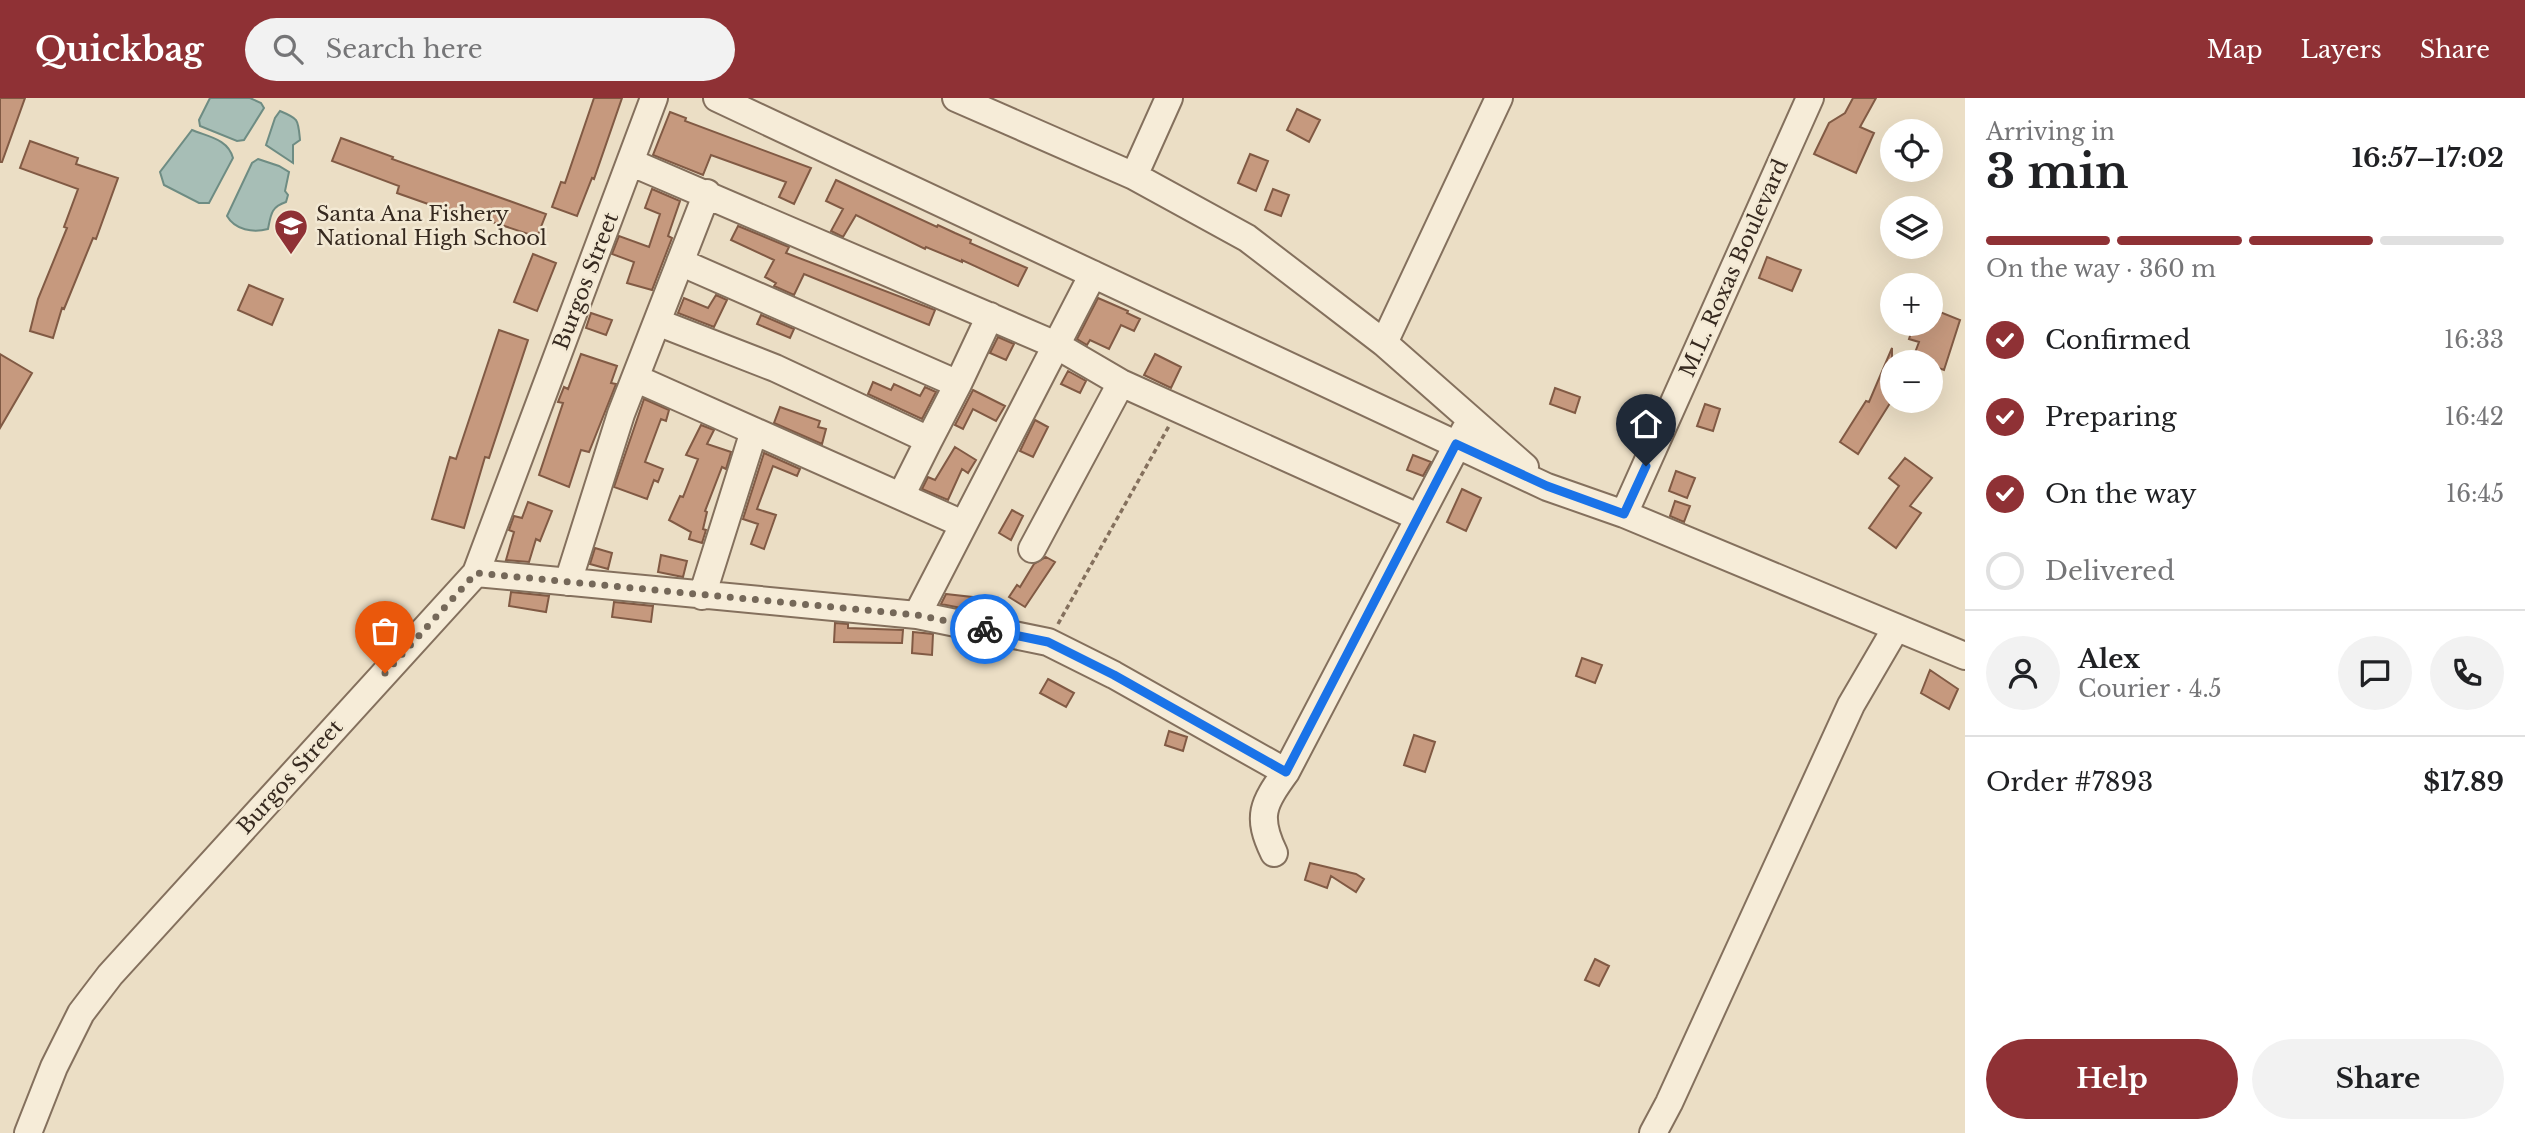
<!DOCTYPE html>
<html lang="en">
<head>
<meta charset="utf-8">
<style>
  :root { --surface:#fff; --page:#f2f2f2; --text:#202124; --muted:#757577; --line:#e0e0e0; --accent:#8f3135 }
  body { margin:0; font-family:"Libre Baskerville",serif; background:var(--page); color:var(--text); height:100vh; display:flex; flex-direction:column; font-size:26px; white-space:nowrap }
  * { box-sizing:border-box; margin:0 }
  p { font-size:23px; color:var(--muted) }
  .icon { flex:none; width:38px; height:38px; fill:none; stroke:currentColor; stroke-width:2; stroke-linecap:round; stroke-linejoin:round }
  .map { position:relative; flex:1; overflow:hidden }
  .panel { display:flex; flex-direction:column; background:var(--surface); width:560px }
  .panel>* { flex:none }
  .controls { position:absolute; left:1880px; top:21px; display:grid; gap:14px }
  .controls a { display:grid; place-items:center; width:63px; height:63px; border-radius:50%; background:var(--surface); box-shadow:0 7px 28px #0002; font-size:35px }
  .pin { position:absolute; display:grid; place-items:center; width:60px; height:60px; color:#fff; margin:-72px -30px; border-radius:50% 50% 50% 0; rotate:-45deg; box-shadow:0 0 7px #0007 }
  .pin .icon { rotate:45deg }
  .courier { position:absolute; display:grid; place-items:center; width:70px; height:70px; margin:-35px; border:5px solid #1a73e8; border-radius:50%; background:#fff; color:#222; box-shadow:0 2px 9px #0007 }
  .summary em { font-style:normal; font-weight:800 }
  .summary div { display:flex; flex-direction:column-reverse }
  .summary { display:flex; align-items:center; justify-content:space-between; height:119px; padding:0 21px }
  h1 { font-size:46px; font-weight:800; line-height:52px }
  .bar { display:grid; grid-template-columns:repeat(4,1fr); gap:10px 7px; align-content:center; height:84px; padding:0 21px }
  .bar i { height:9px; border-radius:5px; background:var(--line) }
  .bar .current { background:var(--accent) }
  .bar p { grid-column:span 4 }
  .line { display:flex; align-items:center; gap:18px; padding:0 21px; border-top:2px solid var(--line) }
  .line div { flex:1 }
  .round { display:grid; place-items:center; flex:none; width:74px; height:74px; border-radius:37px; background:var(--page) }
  ol { padding:0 21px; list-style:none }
  li { display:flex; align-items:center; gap:21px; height:77px }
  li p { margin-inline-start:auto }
  li .icon { padding:7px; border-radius:50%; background:var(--accent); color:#fff; stroke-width:4 }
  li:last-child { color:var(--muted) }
  li i { width:38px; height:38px; border:4px solid var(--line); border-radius:50% }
  .button { display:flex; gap:14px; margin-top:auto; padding:14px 21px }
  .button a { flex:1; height:80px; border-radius:42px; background:var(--accent); color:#fff; font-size:28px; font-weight:800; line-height:80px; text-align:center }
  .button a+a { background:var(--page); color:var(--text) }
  header { display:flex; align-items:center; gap:42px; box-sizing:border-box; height:98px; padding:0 35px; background:var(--accent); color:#fff }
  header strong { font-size:33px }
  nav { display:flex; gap:38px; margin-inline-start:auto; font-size:24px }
  .search { width:490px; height:63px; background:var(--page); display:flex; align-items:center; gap:18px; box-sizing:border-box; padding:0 24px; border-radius:38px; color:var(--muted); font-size:26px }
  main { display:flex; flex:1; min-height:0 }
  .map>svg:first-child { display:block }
  .water { fill:#a7beb6; stroke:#6e8c83; stroke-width:2 }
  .building { fill:#c6997e; stroke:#815a44; stroke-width:2 }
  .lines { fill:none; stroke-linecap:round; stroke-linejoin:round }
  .minor-casing { stroke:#84705d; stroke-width:30 }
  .path { stroke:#84705d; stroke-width:3.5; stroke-dasharray:5 3.5; stroke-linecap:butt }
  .minor { stroke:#f6ecd8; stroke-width:26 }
  .done { stroke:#756859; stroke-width:7; stroke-dasharray:0 12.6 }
  .route { stroke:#1a73e8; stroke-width:9 }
  .labels { text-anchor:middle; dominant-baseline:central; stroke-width:5; stroke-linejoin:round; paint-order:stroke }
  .poi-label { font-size:21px; fill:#36291f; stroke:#f3e9d4; text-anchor:start }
  .street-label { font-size:21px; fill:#36291f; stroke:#f3e9d4 }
</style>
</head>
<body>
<header>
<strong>Quickbag</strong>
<div class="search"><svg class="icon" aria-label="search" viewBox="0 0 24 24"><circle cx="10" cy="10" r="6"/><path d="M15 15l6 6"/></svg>Search here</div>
<nav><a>Map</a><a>Layers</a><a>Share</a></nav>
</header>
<main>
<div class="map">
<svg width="1965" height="1035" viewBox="0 0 1965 1035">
  <rect width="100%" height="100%" fill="#ebdec5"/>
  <path class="water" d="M 210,0 L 250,0 L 261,5 L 264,10 L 244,42 L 237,43 L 200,28 L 199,22 Z
    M 280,13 C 299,21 298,21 300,42 L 293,47 L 293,65 L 266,47 L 275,20 Z
    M 192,32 C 209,39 228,41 233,60 L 209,105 L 199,105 L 164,87 L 160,74 Z
    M 258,61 L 279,68 L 289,74 L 285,93 L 288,97 L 286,104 C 271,109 271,116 268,131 C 253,135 235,132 227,118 L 252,65 Z"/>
  <path class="building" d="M 0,0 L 25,0 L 2,64 L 0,64 Z
    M 594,0 L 622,0 L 594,81 L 592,80 L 577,118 L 552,109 L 561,84 L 565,85 Z
    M 1853,0 L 1876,0 L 1860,29 L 1874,35 L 1856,75 L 1814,56 L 1829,25 L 1845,15 Z
    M 1297,11 L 1320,22 L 1309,44 L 1287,32 Z
    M 670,14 L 686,20 L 685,23 L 811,70 L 794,106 L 779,99 L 786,84 L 711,57 L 703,77 L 653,57 Z
    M 341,40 L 393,59 L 392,61 L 546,116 L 537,139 L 463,114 L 462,118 L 397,95 L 399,88 L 332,63 Z
    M 30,43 L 78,60 L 76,66 L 118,80 L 96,141 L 93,140 L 64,211 L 62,210 L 53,240 L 30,233 L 38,201 L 67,130 L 64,129 L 78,91 L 20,70 Z
    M 1250,56 L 1268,63 L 1256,93 L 1238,85 Z
    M 836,82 L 937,129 L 938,127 L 955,135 L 971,142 L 970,145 L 1027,170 L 1018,188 L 962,162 L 962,164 L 926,149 L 925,151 L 856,117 L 843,139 L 831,133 L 843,111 L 826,103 Z
    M 652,91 L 680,103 L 668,138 L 672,140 L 652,192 L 627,185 L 634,164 L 612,156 L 619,138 L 649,149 L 660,116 L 645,110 Z
    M 1273,91 L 1289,97 L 1281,118 L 1265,112 Z
    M 738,128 L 789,149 L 786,155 L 935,212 L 929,227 L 804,176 L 794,197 L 774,188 L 776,185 L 765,179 L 774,162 L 731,142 Z
    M 533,156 L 556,165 L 537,213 L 514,204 Z
    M 1767,159 L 1801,172 L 1792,193 L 1759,180 Z
    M 249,187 L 283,201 L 272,227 L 238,212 Z
    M 716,197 L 727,202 L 714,229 L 678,215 L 684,200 L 708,210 Z
    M 1098,200 L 1128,213 L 1127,215 L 1140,221 L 1134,233 L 1121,227 L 1109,251 L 1090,242 L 1087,247 L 1077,241 Z
    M 1930,210 L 1960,222 L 1944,272 L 1930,267 L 1930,264 L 1913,260 L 1919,244 L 1909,241 L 1914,226 L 1930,226 Z
    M 591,215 L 612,222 L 606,237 L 586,230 Z
    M 761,217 L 794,231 L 790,240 L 757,226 Z
    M 499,232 L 528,242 L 489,360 L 485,359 L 464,430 L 432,421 L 450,359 L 456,361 Z
    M 998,239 L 1014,246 L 1006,262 L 990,255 Z
    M 1892,250 L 1892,302 L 1858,356 L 1840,344 L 1866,303 L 1869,304 Z
    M 0,256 L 32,275 L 0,330 Z
    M 581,256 L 617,268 L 611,285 L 616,286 L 589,354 L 581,352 L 569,389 L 539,377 L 563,305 L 558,304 L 564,289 L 568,291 Z
    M 1155,256 L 1181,269 L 1171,290 L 1144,277 Z
    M 1068,273 L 1086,283 L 1080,295 L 1061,286 Z
    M 873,284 L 891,292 L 894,286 L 920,298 L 925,289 L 936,294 L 922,321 L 868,296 Z
    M 1555,290 L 1580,299 L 1575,315 L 1550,306 Z
    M 973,292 L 1005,308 L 996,323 L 973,311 L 963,331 L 955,327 Z
    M 644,301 L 669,312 L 666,323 L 661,321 L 645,364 L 663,371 L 658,384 L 654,382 L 647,401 L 614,389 Z
    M 1705,306 L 1720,311 L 1713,333 L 1697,328 Z
    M 780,309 L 820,323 L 818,329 L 826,331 L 822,346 L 774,325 Z
    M 1035,322 L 1048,329 L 1033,359 L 1020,353 Z
    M 701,327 L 714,332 L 707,346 L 731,354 L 726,371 L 722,369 L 705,413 L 707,414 L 703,431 L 706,432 L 702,445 L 689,441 L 691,434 L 669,422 L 680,398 L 683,399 L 698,361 L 686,357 Z
    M 955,349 L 976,362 L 968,375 L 962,371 L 948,402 L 922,391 L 928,379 L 935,382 Z
    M 764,355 L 800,371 L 797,378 L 773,368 L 757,411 L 776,417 L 764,451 L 751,446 L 758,426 L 743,421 Z
    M 1413,357 L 1431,364 L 1423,378 L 1407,372 Z
    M 1905,360 L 1932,380 L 1910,408 L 1921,415 L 1896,450 L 1869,430 L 1899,388 L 1889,380 Z
    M 1676,373 L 1695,380 L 1687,400 L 1669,393 Z
    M 1462,391 L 1481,400 L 1466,433 L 1447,424 Z
    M 1675,403 L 1690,408 L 1684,424 L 1670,418 Z
    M 528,404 L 552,413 L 540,443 L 536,441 L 529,464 L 506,462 L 514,434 L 509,432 L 514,418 L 522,420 Z
    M 1012,412 L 1023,418 L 1011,442 L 999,435 Z
    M 595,450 L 612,455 L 608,471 L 590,466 Z
    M 661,457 L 687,463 L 683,479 L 658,474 Z
    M 1046,459 L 1055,464 L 1025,509 L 1009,499 L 1017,487 L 1020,489 L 1034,466 Z
    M 511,494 L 549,498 L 546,514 L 509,508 Z
    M 946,496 L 972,499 L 971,512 L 941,506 Z
    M 614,504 L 653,508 L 651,524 L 612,519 Z
    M 835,525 L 848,526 L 848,530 L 903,532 L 902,545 L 834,544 Z
    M 913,534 L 933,536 L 932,557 L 912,555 Z
    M 1582,560 L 1602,567 L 1595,585 L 1576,578 Z
    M 1930,572 L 1958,591 L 1949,611 L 1921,595 Z
    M 1048,581 L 1074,595 L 1066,609 L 1040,595 Z
    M 1169,633 L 1187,639 L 1183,653 L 1165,647 Z
    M 1414,637 L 1435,644 L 1425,674 L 1404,667 Z
    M 1310,765 L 1356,776 L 1364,781 L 1356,794 L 1331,778 L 1327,790 L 1305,782 Z
    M 1595,861 L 1609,868 L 1599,888 L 1585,882 Z"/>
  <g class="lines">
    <g class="minor-casing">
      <path id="minor" d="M 717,0 L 1547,389 L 1624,416 L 1965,558
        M 956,0 L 1134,78 L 1247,140 L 1384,245 L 1525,369
        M 630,64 L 1056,247 L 1121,285 L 1418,419
        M 1134,78 L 1169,0
        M 680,164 L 958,286 L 929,342
        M 657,224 L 775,270 L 929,342 L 901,398
        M 1384,245 L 1499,0
        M 635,280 L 963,426
        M 958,286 L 990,218
        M 1624,416 L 1810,0
        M 1032,451 L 1121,285
        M 476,475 L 917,517 L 1048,544 L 1114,577 L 1286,674
        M 568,484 L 621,316 L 707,95
        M 702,498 L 754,333
        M 917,517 L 1093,176
        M 1274,755 C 1256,718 1263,706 1286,674 L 1465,332
        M 28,1035 L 54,969 L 81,915 L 110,877 L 476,475 L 654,0
        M 1653,1035 L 1669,1005 L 1851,607 L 1896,530"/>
    </g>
    <path class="path" d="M 1058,526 L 1169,328"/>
    <use href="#minor" class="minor"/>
  </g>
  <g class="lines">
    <path class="done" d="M 385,575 L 476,475 L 917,517 L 985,531"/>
    <path class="route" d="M 985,531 L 1048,544 L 1114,577 L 1286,674 L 1456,346 L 1547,388 L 1624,416 L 1646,368"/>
  </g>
  <defs>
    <g id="school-pin" transform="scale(1.75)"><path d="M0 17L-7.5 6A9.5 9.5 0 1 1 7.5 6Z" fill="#8f3135" stroke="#f3e9d4"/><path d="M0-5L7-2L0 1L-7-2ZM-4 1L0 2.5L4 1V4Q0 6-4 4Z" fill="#fff"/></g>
  </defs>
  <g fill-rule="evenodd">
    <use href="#school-pin" x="291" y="128"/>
  </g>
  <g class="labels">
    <g class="poi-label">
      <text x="316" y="116">Santa Ana Fishery<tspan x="316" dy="24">National High School</tspan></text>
    </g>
    <g class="street-label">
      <text transform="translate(1734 170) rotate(-66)">M.L. Roxas Boulevard</text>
      <text transform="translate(586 183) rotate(-69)">Burgos Street</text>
      <text transform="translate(290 679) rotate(-48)">Burgos Street</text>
    </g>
  </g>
</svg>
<div class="controls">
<a><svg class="icon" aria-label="locate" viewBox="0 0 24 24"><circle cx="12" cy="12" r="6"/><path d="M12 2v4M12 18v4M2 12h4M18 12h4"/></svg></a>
<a><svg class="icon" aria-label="layers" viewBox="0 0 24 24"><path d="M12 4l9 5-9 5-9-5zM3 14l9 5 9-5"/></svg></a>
<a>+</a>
<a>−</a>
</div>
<div class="pin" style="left:385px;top:575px;background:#ea580c"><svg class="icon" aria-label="bag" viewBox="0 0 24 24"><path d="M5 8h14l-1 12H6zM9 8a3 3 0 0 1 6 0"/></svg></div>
<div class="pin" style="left:1646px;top:368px;background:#1f2937"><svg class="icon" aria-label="home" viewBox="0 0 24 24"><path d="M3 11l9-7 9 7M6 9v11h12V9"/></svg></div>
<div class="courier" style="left:985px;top:531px"><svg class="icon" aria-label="bike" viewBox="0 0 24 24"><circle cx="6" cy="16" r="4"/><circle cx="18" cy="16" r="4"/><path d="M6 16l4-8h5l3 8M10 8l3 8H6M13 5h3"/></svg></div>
</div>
<section class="panel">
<div class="summary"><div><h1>3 min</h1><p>Arriving in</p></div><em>16:57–17:02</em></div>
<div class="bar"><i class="current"></i><i class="current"></i><i class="current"></i><i></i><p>On the way · 360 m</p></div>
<ol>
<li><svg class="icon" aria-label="check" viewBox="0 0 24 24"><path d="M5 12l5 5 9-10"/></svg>Confirmed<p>16:33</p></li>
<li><svg class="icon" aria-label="check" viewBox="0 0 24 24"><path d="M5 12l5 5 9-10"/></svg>Preparing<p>16:42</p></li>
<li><svg class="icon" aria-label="check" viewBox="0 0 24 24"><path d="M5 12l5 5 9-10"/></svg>On the way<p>16:45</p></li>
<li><i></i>Delivered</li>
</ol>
<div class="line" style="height:126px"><a class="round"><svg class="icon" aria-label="person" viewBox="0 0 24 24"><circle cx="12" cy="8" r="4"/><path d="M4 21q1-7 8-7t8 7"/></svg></a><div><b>Alex</b><p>Courier · 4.5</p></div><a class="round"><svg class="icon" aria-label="chat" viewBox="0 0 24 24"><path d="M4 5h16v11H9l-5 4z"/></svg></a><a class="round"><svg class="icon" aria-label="phone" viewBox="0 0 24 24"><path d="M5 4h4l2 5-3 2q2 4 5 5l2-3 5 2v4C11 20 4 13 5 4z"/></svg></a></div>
<div class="line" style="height:91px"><div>Order #7893</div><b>$17.89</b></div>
<div class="button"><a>Help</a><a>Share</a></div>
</section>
</main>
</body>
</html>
